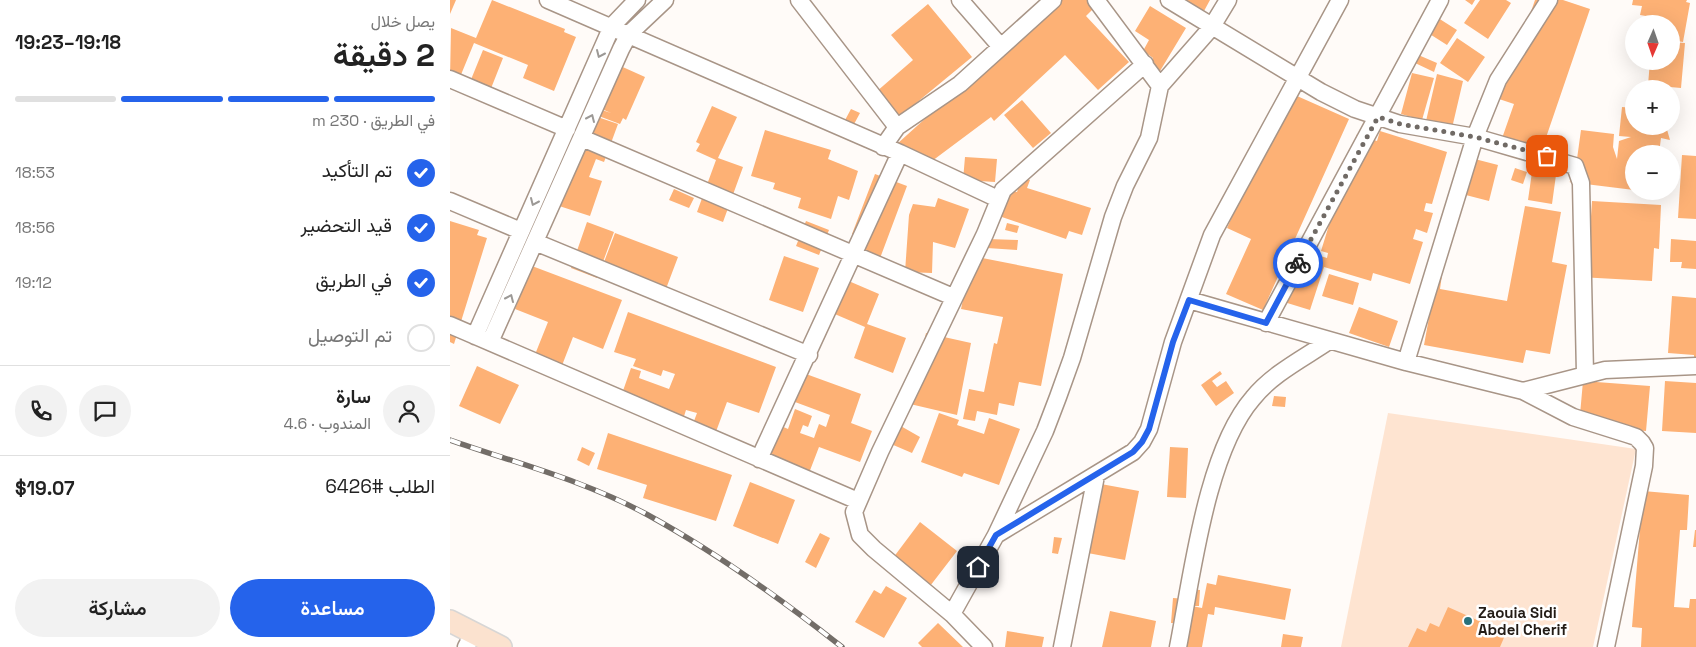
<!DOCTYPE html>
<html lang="ar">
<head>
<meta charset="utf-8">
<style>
  :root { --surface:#fff; --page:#f2f2f2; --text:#222; --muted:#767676; --line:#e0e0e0; --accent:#2563eb }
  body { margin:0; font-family:"Space Grotesk",Vazirmatn,sans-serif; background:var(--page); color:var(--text); direction:rtl; height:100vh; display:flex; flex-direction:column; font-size:19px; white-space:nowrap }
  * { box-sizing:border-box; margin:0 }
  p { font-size:16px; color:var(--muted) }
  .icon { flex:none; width:28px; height:28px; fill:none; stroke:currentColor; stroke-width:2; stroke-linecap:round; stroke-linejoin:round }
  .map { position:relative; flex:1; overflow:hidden; direction:ltr }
  .drawer { display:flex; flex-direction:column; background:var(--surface); width:450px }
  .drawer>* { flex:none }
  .needle { width:32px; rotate:182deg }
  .buttons { position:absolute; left:1175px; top:15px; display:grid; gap:10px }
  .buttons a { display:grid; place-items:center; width:55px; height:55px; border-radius:50%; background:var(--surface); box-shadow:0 5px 20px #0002; font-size:25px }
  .pin { position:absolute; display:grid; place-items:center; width:42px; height:42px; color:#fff; margin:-21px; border-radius:10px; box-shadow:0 2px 8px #0006 }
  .courier { position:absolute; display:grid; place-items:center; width:50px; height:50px; margin:-25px; border:4px solid #2563eb; border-radius:50%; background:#fff; color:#222; box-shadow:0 1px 6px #0007 }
  .summary em { font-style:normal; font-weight:600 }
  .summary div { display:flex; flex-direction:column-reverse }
  .summary { display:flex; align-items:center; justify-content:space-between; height:85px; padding:0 15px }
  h1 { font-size:32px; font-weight:600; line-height:38px }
  .bar { display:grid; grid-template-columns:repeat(4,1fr); gap:8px 5px; align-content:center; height:60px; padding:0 15px }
  .bar i { height:6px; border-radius:4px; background:var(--line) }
  .bar .active { background:var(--accent) }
  .bar p { grid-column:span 4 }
  .line { display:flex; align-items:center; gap:12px; padding:0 15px; border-top:1px solid var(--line) }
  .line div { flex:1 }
  .round { display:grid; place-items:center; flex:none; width:52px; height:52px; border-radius:26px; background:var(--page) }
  ol { padding:0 15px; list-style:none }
  li { display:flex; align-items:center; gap:15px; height:55px }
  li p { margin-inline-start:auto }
  li .icon { padding:5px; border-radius:50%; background:var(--accent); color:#fff; stroke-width:4 }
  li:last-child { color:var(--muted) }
  li i { width:28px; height:28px; border:2px solid var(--line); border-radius:50% }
  .cta { display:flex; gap:10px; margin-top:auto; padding:10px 15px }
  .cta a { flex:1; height:58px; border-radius:30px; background:var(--accent); color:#fff; font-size:20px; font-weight:600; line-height:58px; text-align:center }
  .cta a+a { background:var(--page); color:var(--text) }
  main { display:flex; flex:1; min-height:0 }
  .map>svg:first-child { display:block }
  .green { fill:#fee4d1 }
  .building { fill:#fdb175 }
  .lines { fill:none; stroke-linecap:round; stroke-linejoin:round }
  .minor-casing { stroke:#a89587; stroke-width:19 }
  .major-casing { stroke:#d7d6d5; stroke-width:24 }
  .minor { stroke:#fff; stroke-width:16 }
  .major { stroke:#fbe2cf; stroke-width:21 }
  .rail-casing { stroke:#736d68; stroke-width:5.5 }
  .rail { stroke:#fff; stroke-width:4; stroke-dasharray:11; stroke-linecap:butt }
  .oneway { stroke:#9c9996 }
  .done { stroke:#706a65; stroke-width:5; stroke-dasharray:0 9 }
  .route { stroke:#2563eb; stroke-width:6 }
  .poi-dot { fill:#28717b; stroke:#fff; stroke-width:2 }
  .labels { text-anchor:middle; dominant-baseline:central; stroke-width:5; stroke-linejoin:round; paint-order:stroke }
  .poi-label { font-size:15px; font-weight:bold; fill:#231c16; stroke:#fff; text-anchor:start }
</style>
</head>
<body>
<main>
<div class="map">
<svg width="1246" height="647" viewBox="0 0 1246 647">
  <rect width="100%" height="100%" fill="#fffbf8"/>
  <path class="green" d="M 938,413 L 1186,449 L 1143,647 L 891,647 Z"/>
  <path class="building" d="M 0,0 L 6,0 L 0,14 Z
    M 42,0 L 115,29 L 114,32 L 126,37 L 104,91 L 73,78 L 78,65 L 24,43 L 8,82 L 0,79 L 1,28 L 26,38 Z
    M 607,0 L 637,0 L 644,8 L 636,16 L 679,62 L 648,90 L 615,55 L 544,121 L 541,117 L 478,164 L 447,144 Z
    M 735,0 L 760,0 L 754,11 Z
    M 1015,0 L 1025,0 L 1022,5 Z
    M 1030,0 L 1056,0 L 1061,3 L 1038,39 L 1014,23 Z
    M 1085,0 L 1113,0 L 1140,9 L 1089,158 L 1050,144 L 1064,104 L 1037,95 L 1046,68 L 1060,73 Z
    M 1183,0 L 1237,0 L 1236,2 L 1240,3 L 1233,42 L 1221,40 L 1221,24 L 1201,24 L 1202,17 L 1190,15 L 1192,6 L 1182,5 Z
    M 478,4 L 522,57 L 448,118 L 426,92 L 463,60 L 441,35 Z
    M 700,6 L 736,28 L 710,71 L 699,64 L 703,58 L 693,51 L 699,40 L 685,31 Z
    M 985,16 L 1007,30 L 997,45 L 975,31 Z
    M 1007,38 L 1035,57 L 1018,82 L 990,63 Z
    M 1221,42 L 1235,43 L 1231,88 L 1198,85 L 1200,61 L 1221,61 Z
    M 33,50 L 53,58 L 38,96 L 20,82 Z
    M 966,54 L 987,63 L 984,72 L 963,62 Z
    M 166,64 L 195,77 L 176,120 L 173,118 L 170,124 L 138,112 L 140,106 L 161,113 L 147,107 Z
    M 962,73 L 984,78 L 972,120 L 951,114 Z
    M 987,74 L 1013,81 L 1002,128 L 976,121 Z
    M 838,92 L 899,119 L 813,310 L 776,294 L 801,239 L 777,228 Z
    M 572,100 L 601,133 L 583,148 L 554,115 Z
    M 262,106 L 287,117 L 268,158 L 293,167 L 273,222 L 247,212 L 266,160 L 246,151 L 250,144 L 246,142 Z
    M 1172,107 L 1184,108 L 1184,126 L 1216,126 L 1220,140 L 1211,138 L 1209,153 L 1184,154 L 1184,190 L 1119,182 L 1129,179 L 1127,159 L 1131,130 L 1164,134 L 1163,147 L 1167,159 L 1169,141 L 1181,137 L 1169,136 Z
    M 401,109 L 410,113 L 403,126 L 394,122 Z
    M 136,113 L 168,124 L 154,162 L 146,159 L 139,177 L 152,181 L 140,216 L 103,204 L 111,181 L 104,178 L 120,132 L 128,134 Z
    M 315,130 L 381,150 L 378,159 L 408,171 L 399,200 L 388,196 L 381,219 L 348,208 L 351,198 L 323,189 L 325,183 L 301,176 Z
    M 930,131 L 997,152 L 982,204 L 976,203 L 974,211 L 983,213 L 977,233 L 966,229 L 963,239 L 973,242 L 960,284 L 923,273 L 921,281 L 874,267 L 860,310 L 834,302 L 861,253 L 877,258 L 878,253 L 871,251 L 907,134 L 927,141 Z
    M 1232,155 L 1246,156 L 1246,219 L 1228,218 Z
    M 515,157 L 547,159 L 545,182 L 513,180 Z
    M 1017,157 L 1048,165 L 1039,201 L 1008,193 Z
    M 1065,168 L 1077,172 L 1073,184 L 1061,180 Z
    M 1082,172 L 1106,175 L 1102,204 L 1078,200 Z
    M 425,174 L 457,186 L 426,269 L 413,264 L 406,235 L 402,234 Z
    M 572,177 L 580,180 L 577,188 L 641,208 L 632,235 L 619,231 L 616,239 L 546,215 L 555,189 L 567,192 Z
    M 224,189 L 244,198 L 239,208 L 219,200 Z
    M 488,198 L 519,209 L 505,248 L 483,242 L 482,273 L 455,272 L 459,215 L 463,204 L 485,207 Z
    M 1142,201 L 1211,205 L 1209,249 L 1204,248 L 1202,281 L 1129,277 L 1131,231 L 1140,232 Z
    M 1075,206 L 1111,212 L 1102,262 L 1117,265 L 1100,354 L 1076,350 L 1073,363 L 974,345 L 987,274 L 992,275 L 990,289 L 1057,301 Z
    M 0,221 L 29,230 L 27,235 L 37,238 L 4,344 L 0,342 Z
    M 356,221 L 379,230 L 369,255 L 346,246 Z
    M 137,222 L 164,232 L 147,278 L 121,268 Z
    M 557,223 L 569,226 L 567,233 L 555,230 Z
    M 165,233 L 228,257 L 211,302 L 154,280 L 160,264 L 154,262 Z
    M 537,239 L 568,240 L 567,250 L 537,248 Z
    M 1221,239 L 1246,241 L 1246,269 L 1231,268 L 1232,262 L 1220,262 Z
    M 334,256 L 369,268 L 353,312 L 319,300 Z
    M 522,256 L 613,274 L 591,386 L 569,382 L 564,406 L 549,403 L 547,415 L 527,411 L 525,421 L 513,419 L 519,389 L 534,392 L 544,343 L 547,344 L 553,317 L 511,309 Z
    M 82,266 L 172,300 L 153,349 L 123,337 L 111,368 L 84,357 L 98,322 L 65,309 Z
    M 879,274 L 909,283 L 903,305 L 872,296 Z
    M 387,276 L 429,294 L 417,324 L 456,338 L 443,373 L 404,358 L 415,327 L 373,309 Z
    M 1222,296 L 1246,298 L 1246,360 L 1244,360 L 1244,355 L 1218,353 Z
    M 909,307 L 948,321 L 939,347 L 899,333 Z
    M 178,312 L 326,367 L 309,413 L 277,402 L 264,437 L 241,429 L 247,413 L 236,410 L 230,429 L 168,405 L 181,368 L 191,371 L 189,378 L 219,389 L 225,374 L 213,370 L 211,376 L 183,366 L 186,359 L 164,352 Z
    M 476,333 L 521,343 L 507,415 L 460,404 Z
    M 27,366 L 69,385 L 50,424 L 9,406 Z
    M 770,371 L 772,374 L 762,381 L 767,387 L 776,381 L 784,393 L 766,406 L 751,385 Z
    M 356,374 L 411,394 L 401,423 L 422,431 L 410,462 L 369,447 L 359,473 L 316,458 L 329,425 L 338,429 L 345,409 L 362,416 L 358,427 L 353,425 L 350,433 L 364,438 L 369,424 L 376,427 L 380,415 L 345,402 Z
    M 1133,381 L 1200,386 L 1196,431 L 1129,426 Z
    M 1215,381 L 1246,383 L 1246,433 L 1212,431 Z
    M 824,396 L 836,397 L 835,407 L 822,406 Z
    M 489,413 L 509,420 L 507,425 L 534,434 L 539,418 L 570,429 L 549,485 L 514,473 L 512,477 L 471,462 Z
    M 449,425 L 470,437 L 462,453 L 441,444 Z
    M 158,433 L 282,475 L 266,521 L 193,498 L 197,485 L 147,469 Z
    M 132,447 L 145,453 L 139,466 L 127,460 Z
    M 720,447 L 738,448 L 736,498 L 717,497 Z
    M 300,482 L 345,500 L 328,544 L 283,526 Z
    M 651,484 L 689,491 L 675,560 L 627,551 Z
    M 1193,491 L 1239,495 L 1237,530 L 1230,530 L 1224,607 L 1239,608 L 1240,599 L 1246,599 L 1246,647 L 1191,647 L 1192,628 L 1182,627 Z
    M 470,522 L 507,551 L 477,590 L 440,562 Z
    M 1245,530 L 1246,530 L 1246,547 L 1243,547 Z
    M 370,533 L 380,538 L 366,568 L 355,562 Z
    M 604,537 L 612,538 L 608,554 L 602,553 Z
    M 768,575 L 841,589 L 835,620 L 765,607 L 764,615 L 758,614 L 752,647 L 730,647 L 734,623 L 721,623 L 723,598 L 737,599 L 738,589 L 750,590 L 749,606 L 742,606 L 752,608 L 757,583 L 766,585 Z
    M 436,586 L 457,598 L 434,638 L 405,622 L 424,590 L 431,594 Z
    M 998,607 L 1056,633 L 1050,647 L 958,647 L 967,628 L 976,632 L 980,623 L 989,627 Z
    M 660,611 L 706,621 L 701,647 L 652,647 Z
    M 488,623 L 513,647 L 472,647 L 468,643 Z
    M 557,631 L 594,637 L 592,647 L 555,647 Z
    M 833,634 L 853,637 L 851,647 L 831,647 Z"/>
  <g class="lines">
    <g class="minor-casing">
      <path id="minor" d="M 98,0 L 450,153 L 548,199
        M 349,0 L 447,127
        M 510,0 L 551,47
        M 646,0 L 710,86
        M 719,0 L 871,92 L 905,109 L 950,124 L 1025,137 L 1125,166 L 1131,183 L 1135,374
        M 0,79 L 117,129
        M 132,138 L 503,297
        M 433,147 L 447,127 L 510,84 L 603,0
        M 0,201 L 71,231
        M 85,242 L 359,355
        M 739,300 L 956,362 L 1025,137 L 1048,80 L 1099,0
        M 816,323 L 990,0
        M 0,325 L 408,501
        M 25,336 L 162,26 L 187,0
        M 40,342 L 171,49 L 179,34 L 215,0
        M 956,362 L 1073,391 L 1123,417 L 1177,434 L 1186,437 L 1192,443 L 1195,448 L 1194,466 L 1156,647
        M 1073,391 L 1155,370 L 1246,366
        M 309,459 L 450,153
        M 546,535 L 595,431 L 608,397 L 622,358 L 663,217 L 675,186 L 699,138 L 710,86 L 761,28 L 778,0
        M 502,614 L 546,535 L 683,452 L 692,442 L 699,429 L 723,342 L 762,235 L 890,0
        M 16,647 L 24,632
        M 534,647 L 502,614 L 424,549 L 410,535 L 404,512 L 430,452 L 535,234 L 553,190 L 695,64
        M 612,647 L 646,476
        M 728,647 C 742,577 756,452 803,398 C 822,374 854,358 879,341"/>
    </g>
    <g class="major-casing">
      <path id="major" d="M 0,621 L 51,647"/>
    </g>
    <use href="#minor" class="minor"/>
    <use href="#major" class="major"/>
    <g class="rail-casing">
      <path id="rail" d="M 0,440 C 66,463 136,481 198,515 C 267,553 331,599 392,647"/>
    </g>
    <use href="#rail" class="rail"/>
  </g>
  <defs><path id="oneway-chevron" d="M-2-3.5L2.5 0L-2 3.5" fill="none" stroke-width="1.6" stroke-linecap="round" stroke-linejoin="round" transform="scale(1.25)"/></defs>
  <g class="oneway">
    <use href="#oneway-chevron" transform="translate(150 54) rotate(114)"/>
    <use href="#oneway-chevron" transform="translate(141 118) rotate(-66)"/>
    <use href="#oneway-chevron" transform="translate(84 202) rotate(114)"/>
    <use href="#oneway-chevron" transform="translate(60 298) rotate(-66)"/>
  </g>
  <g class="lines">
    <path class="done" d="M 848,263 L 928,117 L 950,124 L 1025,137 L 1097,156"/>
    <path class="route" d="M 528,567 L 546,535 L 683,452 L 692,442 L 699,429 L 723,342 L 739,300 L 816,323 L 848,263"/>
  </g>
  <circle class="poi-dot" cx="1018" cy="621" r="5"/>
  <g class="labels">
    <g class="poi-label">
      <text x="1028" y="612">Zaouia Sidi<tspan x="1028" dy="17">Abdel Cherif</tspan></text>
    </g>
  </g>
</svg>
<div class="buttons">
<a><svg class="needle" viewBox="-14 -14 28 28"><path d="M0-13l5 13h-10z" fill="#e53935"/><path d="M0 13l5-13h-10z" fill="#767676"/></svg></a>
<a>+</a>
<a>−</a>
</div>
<div class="pin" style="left:1097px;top:156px;background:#ea580c"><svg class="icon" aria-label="bag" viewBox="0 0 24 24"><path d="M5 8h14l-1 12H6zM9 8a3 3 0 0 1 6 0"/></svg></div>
<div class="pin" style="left:528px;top:567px;background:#1f2937"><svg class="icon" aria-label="home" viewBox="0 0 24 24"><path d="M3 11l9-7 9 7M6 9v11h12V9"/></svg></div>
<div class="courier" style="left:848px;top:263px"><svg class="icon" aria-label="bike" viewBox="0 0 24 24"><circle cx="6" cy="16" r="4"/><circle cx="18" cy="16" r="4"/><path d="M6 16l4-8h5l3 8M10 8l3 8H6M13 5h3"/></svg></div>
</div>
<section class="drawer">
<div class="summary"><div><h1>2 دقيقة</h1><p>يصل خلال</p></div><em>19:18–19:23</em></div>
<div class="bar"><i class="active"></i><i class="active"></i><i class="active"></i><i></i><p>في الطريق · 230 m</p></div>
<ol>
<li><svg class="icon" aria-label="check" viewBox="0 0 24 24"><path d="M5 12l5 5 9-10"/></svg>تم التأكيد<p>18:53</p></li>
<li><svg class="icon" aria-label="check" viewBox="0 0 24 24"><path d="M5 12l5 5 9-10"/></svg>قيد التحضير<p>18:56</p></li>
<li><svg class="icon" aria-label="check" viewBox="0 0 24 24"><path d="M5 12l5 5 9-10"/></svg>في الطريق<p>19:12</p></li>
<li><i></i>تم التوصيل</li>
</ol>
<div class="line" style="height:90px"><a class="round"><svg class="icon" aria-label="person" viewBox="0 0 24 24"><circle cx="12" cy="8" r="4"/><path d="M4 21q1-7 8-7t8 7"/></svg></a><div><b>سارة</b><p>المندوب · 4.6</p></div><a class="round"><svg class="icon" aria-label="chat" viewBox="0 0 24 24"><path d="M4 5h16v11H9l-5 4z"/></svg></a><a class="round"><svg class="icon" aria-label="phone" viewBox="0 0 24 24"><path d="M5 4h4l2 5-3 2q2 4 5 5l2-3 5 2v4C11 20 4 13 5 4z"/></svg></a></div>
<div class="line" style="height:65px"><div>الطلب #6426</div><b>$19.07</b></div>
<div class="cta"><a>مساعدة</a><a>مشاركة</a></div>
</section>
</main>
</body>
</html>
